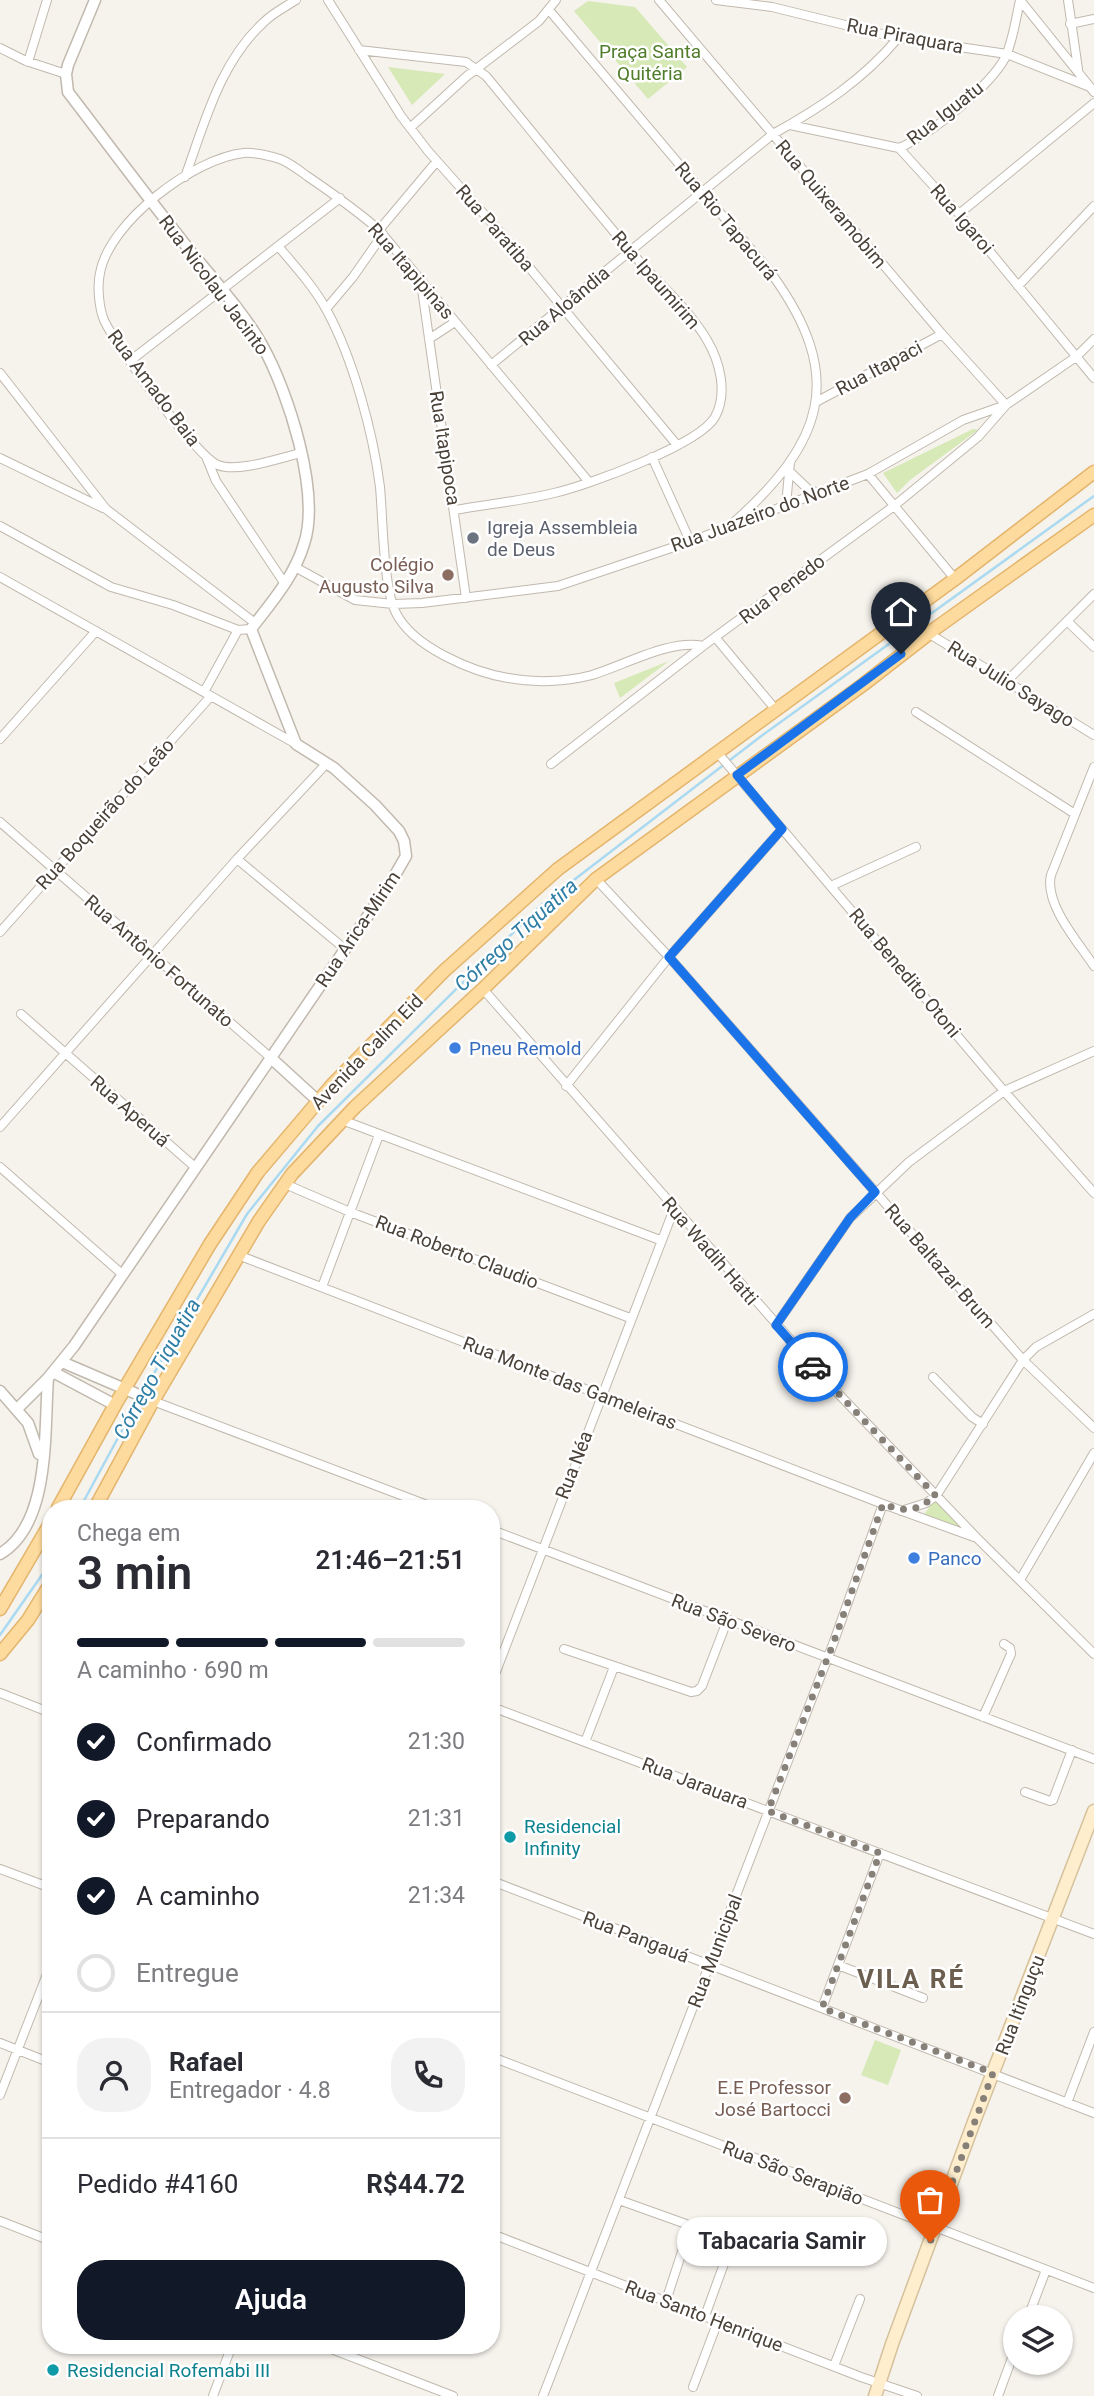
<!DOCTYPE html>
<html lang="pt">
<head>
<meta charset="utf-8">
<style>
  :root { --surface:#fff; --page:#f2f2f3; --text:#2b2b33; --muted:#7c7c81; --line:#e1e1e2; --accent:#111827 }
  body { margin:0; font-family:Roboto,sans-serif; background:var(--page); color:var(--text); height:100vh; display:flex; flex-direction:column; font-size:26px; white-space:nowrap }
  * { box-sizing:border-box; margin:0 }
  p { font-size:23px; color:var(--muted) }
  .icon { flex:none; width:38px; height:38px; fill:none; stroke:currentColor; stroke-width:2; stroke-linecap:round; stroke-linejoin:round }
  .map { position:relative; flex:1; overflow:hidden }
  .sheet { position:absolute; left:42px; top:1500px; width:458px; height:854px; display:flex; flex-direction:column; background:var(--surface); border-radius:28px; box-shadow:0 2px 5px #0004 }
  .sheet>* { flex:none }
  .buttons { position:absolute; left:1003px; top:2305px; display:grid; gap:14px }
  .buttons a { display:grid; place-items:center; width:70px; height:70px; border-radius:50%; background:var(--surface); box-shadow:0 2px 5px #0004; font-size:35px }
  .pin { position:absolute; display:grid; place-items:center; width:60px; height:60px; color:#fff; margin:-72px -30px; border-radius:50% 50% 50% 0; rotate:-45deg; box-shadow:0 0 7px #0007 }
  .pin .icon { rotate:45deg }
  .courier { position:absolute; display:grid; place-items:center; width:70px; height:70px; margin:-35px; border:5px solid #1a73e8; border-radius:50%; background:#fff; color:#222; box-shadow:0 2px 9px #0007 }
  .bubble { position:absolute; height:49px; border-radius:24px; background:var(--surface); box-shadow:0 2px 5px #0004; font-size:23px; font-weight:600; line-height:49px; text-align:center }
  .headline em { font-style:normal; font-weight:600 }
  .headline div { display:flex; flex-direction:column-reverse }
  .headline { display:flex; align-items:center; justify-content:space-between; height:119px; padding:0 35px }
  h1 { font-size:46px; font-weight:600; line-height:52px }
  .bar { display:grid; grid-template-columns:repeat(4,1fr); gap:10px 7px; align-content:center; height:84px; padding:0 35px }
  .bar i { height:9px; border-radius:5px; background:var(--line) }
  .bar .on { background:var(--accent) }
  .bar p { grid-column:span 4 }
  .line { display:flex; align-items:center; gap:18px; padding:0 35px; border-top:2px solid var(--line) }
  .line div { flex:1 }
  .round { display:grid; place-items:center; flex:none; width:74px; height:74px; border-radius:28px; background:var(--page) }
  ol { padding:0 35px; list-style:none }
  li { display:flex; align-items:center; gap:21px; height:77px }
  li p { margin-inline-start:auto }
  li .icon { padding:7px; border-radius:50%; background:var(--accent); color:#fff; stroke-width:4 }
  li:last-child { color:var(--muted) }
  li i { width:38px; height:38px; border:4px solid var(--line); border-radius:50% }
  .primary-button { display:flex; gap:14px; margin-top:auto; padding:14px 35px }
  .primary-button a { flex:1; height:80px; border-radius:28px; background:var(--accent); color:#fff; font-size:28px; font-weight:600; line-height:80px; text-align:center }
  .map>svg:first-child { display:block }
  .green { fill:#d6e9b6 }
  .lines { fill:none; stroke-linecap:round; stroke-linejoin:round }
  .stream { stroke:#aadaf1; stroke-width:2.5 }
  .minor-casing { stroke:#c1b9ae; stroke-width:10 }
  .tertiary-casing { stroke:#c1b9ae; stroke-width:13 }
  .secondary-casing { stroke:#d5c19c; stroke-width:15 }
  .primary-casing { stroke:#e4b56c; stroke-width:15 }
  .minor { stroke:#fff; stroke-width:8 }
  .tertiary { stroke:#fff; stroke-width:10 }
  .secondary { stroke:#feeecd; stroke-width:12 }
  .primary { stroke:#fdda9d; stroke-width:12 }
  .done { stroke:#868078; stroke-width:7; stroke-dasharray:0 12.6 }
  .route { stroke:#1a73e8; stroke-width:9 }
  .worship-dot { fill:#6b7280; stroke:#fff; stroke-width:2.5 }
  .education-dot { fill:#8d6e63; stroke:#fff; stroke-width:2.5 }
  .shop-dot { fill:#3f7fe0; stroke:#fff; stroke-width:2.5 }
  .culture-dot { fill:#0f9aa8; stroke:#fff; stroke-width:2.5 }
  .labels { text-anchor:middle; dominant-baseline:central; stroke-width:5; stroke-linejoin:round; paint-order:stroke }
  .street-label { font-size:19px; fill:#4a4239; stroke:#fff }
  .park-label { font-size:19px; fill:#517d2b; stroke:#fff }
  .worship-label { font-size:19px; fill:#5b616d; stroke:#fff; text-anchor:start }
  .education-label { font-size:19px; fill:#785e54; stroke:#fff; text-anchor:end }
  .shop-label { font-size:19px; fill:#366cbe; stroke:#fff; text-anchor:start }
  .culture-label { font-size:19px; fill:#0d838f; stroke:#fff; text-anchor:start }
  .water-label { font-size:21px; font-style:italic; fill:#2e7ea6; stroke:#fff }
  .district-label { font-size:26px; font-weight:bold; letter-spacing:2px; fill:#6d5f50; stroke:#fff }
</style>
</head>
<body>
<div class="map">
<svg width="1094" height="2396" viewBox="0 0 1094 2396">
  <rect width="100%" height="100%" fill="#f6f2ec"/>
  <path class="green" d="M 588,1 L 635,7 L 687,67 L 648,99 L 574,11 Z
    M 388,67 L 445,74 L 412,105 Z
    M 973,429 L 978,430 L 910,480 L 897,493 L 883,473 Z
    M 669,661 L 620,698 L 614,683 Z
    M 935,1499 L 961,1528 L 923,1516 Z
    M 875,2040 L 901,2050 L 888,2085 L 861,2075 Z"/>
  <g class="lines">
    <path class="stream" d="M 142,1394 L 247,1214 L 318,1126 L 540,906 L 760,737 L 1094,496
      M 80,1508 L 139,1399
      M 0,1635 L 51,1562"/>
    <g class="minor-casing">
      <path id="minor" d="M 328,0 L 401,116 L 428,151 L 499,231 L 677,445
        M 716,0 L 772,7 L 898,38 L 1007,54 L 1090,87
        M 1020,0 L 1094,92
        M 1068,0 L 1078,69
        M 549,10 L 771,273 C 847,377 824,442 733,523
        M 1070,24 L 1094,19
        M 0,48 L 26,61 L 66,74
        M 359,50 L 466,62 L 486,76 C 534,134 582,194 631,252 C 655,280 689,309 707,340 C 720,362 728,393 715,417 C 699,445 588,485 554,493 C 522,501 488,504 455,510
        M 28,62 L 47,0
        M 790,125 L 899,148 L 959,214 L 1094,378
        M 410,128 L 467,76 L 539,21 L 556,0
        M 899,148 C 930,135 989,87 1005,58 C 1013,41 1016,18 1020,0
        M 185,177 C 205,122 220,62 264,22 C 273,13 285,7 296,0
        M 959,214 L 1094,103
        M 379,230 L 437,161
        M 278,246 C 295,266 314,287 326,309 C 353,358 373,432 380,487 C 383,519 383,587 396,613 C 413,647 472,672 508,678 C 534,683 566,682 592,675 C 625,665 670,639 703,646
        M 421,282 L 466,598
        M 1018,286 L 1094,206
        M 326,309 L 353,277 L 383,234
        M 429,339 L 455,322
        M 130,361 L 340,198
        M 491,365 L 773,134 C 820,108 863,80 898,38
        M 0,373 L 106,509 L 255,623
        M 816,402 L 942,334
        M 301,453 C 279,458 238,473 218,465 C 196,456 115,345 104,320 C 99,308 97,286 100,273 C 109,222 194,158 244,153 C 255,152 270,156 280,159 C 290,163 299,170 307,176 C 332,193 356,210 379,230 L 589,482
        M 652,457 L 690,541
        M 0,458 L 103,508
        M 207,459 L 216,481 L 285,584
        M 790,472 L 808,489 L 818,493
        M 868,474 L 955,579
        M 786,505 L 790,462
        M 0,526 L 111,587 L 173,605 L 238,630 L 251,629
        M 295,567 L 355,600 L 393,604 L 422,603 L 558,586 L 692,541 L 868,474 L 963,420 L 1006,405 L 1076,357 L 1094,339
        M 0,577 L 296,744
        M 1067,621 L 1094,647
        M 928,633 L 1094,735
        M 715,637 L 776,710
        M 1008,680 L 1094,594
        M 204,692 L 238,630
        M 916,712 L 1075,814
        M 0,739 L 96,631
        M 717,752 L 1004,1091 L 1094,1193
        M 551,764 L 703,646 L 894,506 L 978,437 L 1006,405 L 942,334 L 659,0
        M 1094,767 L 1051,875 C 1044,904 1078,942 1094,966
        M 0,822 L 271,1058
        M 237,859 L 345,949
        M 596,879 L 669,957 L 1023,1360 L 1094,1428
        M 831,886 L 916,847
        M 0,932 L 211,696
        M 483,989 L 830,1385 L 977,1538 L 1094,1654
        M 21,1014 L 196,1168
        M 566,1086 L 669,957 L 782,829
        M 342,1120 L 660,1240
        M 0,1127 L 237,859 L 327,763
        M 0,1167 L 122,1274
        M 285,1184 L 350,1212 L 630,1318
        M 238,1255 L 883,1504 L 974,1537
        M 322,1287 L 379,1135
        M 776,1325 L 850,1218 L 909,1162 L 1004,1091 L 1094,1051
        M 933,1377 L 972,1417 L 983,1424
        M 153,1401 L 435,1508
        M 901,1511 L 926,1503 L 936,1496 L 1023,1360 L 1036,1347 L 1094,1314
        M 492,1530 L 1094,1759
        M 1020,1580 L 1094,1453
        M 564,1649 L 691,1692 L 697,1691 L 702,1686 L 727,1621
        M 492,1682 L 674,1209
        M 0,1693 L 51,1713
        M 492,1707 L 1094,1934
        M 983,1717 L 1011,1654 L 1010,1648 L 1004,1644
        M 585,1742 L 614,1667
        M 1025,1792 L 1050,1801 L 1053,1800 L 1072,1750
        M 0,1869 L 51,1888
        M 492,1881 L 1094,2113
        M 838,1965 L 923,1998
        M 822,2008 L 880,1853
        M 0,2043 L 51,2063
        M 492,2057 L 1094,2288
        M 0,2095 L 51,1964
        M 1067,2103 L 1094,2032
        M 619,2200 L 686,2224 L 690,2227 L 666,2301
        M 0,2221 L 51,2241
        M 492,2234 L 861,2377 L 917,2396
        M 705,2316 L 729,2250
        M 1028,2317 L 1046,2270
        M 321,2345 L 453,2396
        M 834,2366 L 860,2299
        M 693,2387 L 718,2321
        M 213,2396 L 232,2345
        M 543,2396 L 833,1644 L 883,1504
        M 998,2396 L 1015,2350"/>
    </g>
    <g class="tertiary-casing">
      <path id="tertiary" d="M 271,1058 L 318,1101
        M 62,1362 L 153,1401
        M 53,1372 L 115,1405
        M 0,1391 L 28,1423 L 39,1454
        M 17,1409 L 48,1378 L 74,1346 L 391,882 L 406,856 L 404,841 L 399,831 L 375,805 L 334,768 L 296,744 L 251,629 C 271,603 294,577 304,544 C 321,493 288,391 262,345 C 245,314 211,277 188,248 C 147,197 108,144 68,92 L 66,74 L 68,65 L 95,0
        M 0,1554 C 51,1524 44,1432 48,1378"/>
    </g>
    <g class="secondary-casing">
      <path id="secondary" d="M 875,2396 L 892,2344 L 975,2119 L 1094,1811"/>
    </g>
    <g class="primary-casing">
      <path id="primary" d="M 58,1508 L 115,1405 L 210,1244 L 258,1172 L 332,1085 L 444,971 L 558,869 L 955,579 L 1094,472
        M 95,1508 L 153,1401 L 259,1221 L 292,1174 L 355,1107 L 483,989 L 596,879 L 864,684 L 936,628 L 1094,515
        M 0,1609 L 51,1522
        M 0,1654 L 28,1620 L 51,1583"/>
    </g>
    <use href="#minor" class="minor"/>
    <use href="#tertiary" class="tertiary"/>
    <use href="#secondary" class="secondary"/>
    <use href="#primary" class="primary"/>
  </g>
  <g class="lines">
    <path class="done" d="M 813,1367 L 936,1496 C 915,1511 907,1513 883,1504 L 833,1644 L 768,1811 L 880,1853 L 822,2008 L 993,2073 L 930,2242"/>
    <path class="route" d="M 813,1367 L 776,1325 L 850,1218 L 875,1192 L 669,957 L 782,829 L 737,775 L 901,654"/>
  </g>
  <circle class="worship-dot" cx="473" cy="538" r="7"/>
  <g class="education-dot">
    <circle cx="448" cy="575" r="7"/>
    <circle cx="845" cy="2098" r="7"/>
  </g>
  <g class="shop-dot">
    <circle cx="455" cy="1048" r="7"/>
    <circle cx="914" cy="1558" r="7"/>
  </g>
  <g class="culture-dot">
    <circle cx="510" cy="1837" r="7"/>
    <circle cx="53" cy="2370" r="7"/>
  </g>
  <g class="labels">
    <g class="street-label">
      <text transform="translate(905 36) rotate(11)">Rua Piraquara</text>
      <text transform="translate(945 113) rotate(-38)">Rua Iguatu</text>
      <text transform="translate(831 204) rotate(50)">Rua Quixeramobim</text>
      <text transform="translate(962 219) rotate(49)">Rua Igaroi</text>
      <text transform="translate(726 221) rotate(50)">Rua Rio Tapacurá</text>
      <text transform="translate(495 228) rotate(49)">Rua Paratiba</text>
      <text transform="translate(411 271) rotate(49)">Rua Itapipinas</text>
      <text transform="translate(656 280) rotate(49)">Rua Ipaumirim</text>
      <text transform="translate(214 285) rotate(53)">Rua Nicolau Jacinto</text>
      <text transform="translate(564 306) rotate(-40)">Rua Aloândia</text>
      <text transform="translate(879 368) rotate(-28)">Rua Itapaci</text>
      <text transform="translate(154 388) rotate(53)">Rua Amado Baia</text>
      <text transform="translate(445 448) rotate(81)">Rua Itapipoca</text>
      <text transform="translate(760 514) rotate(-20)">Rua Juazeiro do Norte</text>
      <text transform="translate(782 589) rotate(-37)">Rua Penedo</text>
      <text transform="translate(1011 684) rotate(32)">Rua Julio Sayago</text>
      <text transform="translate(105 814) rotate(-48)">Rua Boqueirão do Leão</text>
      <text transform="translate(358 929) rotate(-56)">Rua Arica-Mirim</text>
      <text transform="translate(159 961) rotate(41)">Rua Antônio Fortunato</text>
      <text transform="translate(905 973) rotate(50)">Rua Benedito Otoni</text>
      <text transform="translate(367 1052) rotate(-46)">Avenida Calim Eid</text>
      <text transform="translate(130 1111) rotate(41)">Rua Aperuá</text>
      <text transform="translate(710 1251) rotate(49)">Rua Wadih Hatti</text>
      <text transform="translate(457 1252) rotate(21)">Rua Roberto Claudio</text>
      <text transform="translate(940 1266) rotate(49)">Rua Baltazar Brum</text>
      <text transform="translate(570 1383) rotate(21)">Rua Monte das Gameleiras</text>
      <text transform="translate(574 1465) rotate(-69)">Rua Néa</text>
      <text transform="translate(734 1623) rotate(21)">Rua São Severo</text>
      <text transform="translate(695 1783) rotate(21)">Rua Jarauara</text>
      <text transform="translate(636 1937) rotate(21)">Rua Pangauá</text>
      <text transform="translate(715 1951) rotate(-69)">Rua Municipal</text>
      <text transform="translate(1020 2005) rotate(-69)">Rua Itinguçu</text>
      <text transform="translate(793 2173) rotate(21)">Rua São Serapião</text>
      <text transform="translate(704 2316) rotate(21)">Rua Santo Henrique</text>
    </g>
    <g class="park-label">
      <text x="650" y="51">Praça Santa<tspan x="650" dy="22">Quitéria</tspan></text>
    </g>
    <g class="worship-label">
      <text x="487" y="527">Igreja Assembleia<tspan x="487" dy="22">de Deus</tspan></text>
    </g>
    <g class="education-label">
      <text x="434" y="564">Colégio<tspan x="434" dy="22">Augusto Silva</tspan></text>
      <text x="831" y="2087">E.E Professor<tspan x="831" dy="22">José Bartocci</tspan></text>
    </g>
    <g class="shop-label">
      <text x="469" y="1048">Pneu Remold</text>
      <text x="928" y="1558">Panco</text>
    </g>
    <g class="culture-label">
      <text x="524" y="1826">Residencial<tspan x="524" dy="22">Infinity</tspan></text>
      <text x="67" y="2370">Residencial Rofemabi III</text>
    </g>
    <g class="water-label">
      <text transform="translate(516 935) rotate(-42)">Córrego Tiquatira</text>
      <text transform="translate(157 1369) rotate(-61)">Córrego Tiquatira</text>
    </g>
    <g class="district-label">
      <text x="911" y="1979">VILA RÉ</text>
    </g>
  </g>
</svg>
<div class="buttons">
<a><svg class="icon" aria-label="layers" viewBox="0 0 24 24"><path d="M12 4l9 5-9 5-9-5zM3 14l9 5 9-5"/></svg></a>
</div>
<div class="pin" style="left:930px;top:2242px;background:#ea580c"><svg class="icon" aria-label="bag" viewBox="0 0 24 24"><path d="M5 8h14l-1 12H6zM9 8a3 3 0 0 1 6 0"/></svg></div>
<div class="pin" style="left:901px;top:654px;background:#1f2937"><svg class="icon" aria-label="home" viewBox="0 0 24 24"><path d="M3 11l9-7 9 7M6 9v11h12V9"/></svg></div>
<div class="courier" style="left:813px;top:1367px"><svg class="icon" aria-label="car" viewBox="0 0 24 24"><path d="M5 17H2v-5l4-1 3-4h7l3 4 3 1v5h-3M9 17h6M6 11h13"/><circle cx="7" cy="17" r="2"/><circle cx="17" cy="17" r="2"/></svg></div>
<div class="bubble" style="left:677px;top:2217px;width:210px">Tabacaria Samir</div>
<section class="sheet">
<div class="headline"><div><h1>3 min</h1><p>Chega em</p></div><em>21:46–21:51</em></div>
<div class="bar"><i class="on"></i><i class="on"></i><i class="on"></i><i></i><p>A caminho · 690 m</p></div>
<ol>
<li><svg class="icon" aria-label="check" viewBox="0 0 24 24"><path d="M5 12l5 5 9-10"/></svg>Confirmado<p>21:30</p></li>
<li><svg class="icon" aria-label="check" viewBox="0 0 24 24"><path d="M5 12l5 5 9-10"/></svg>Preparando<p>21:31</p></li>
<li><svg class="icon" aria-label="check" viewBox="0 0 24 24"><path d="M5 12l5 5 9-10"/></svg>A caminho<p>21:34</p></li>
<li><i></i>Entregue</li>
</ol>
<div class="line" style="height:126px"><a class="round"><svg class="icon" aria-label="person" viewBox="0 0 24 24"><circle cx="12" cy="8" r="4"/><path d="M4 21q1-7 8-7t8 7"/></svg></a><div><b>Rafael</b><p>Entregador · 4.8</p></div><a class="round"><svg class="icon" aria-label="phone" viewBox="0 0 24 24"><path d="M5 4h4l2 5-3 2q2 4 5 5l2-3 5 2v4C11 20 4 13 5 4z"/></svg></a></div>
<div class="line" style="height:91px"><div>Pedido #4160</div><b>R$44.72</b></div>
<div class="primary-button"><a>Ajuda</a></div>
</section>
</div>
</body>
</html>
